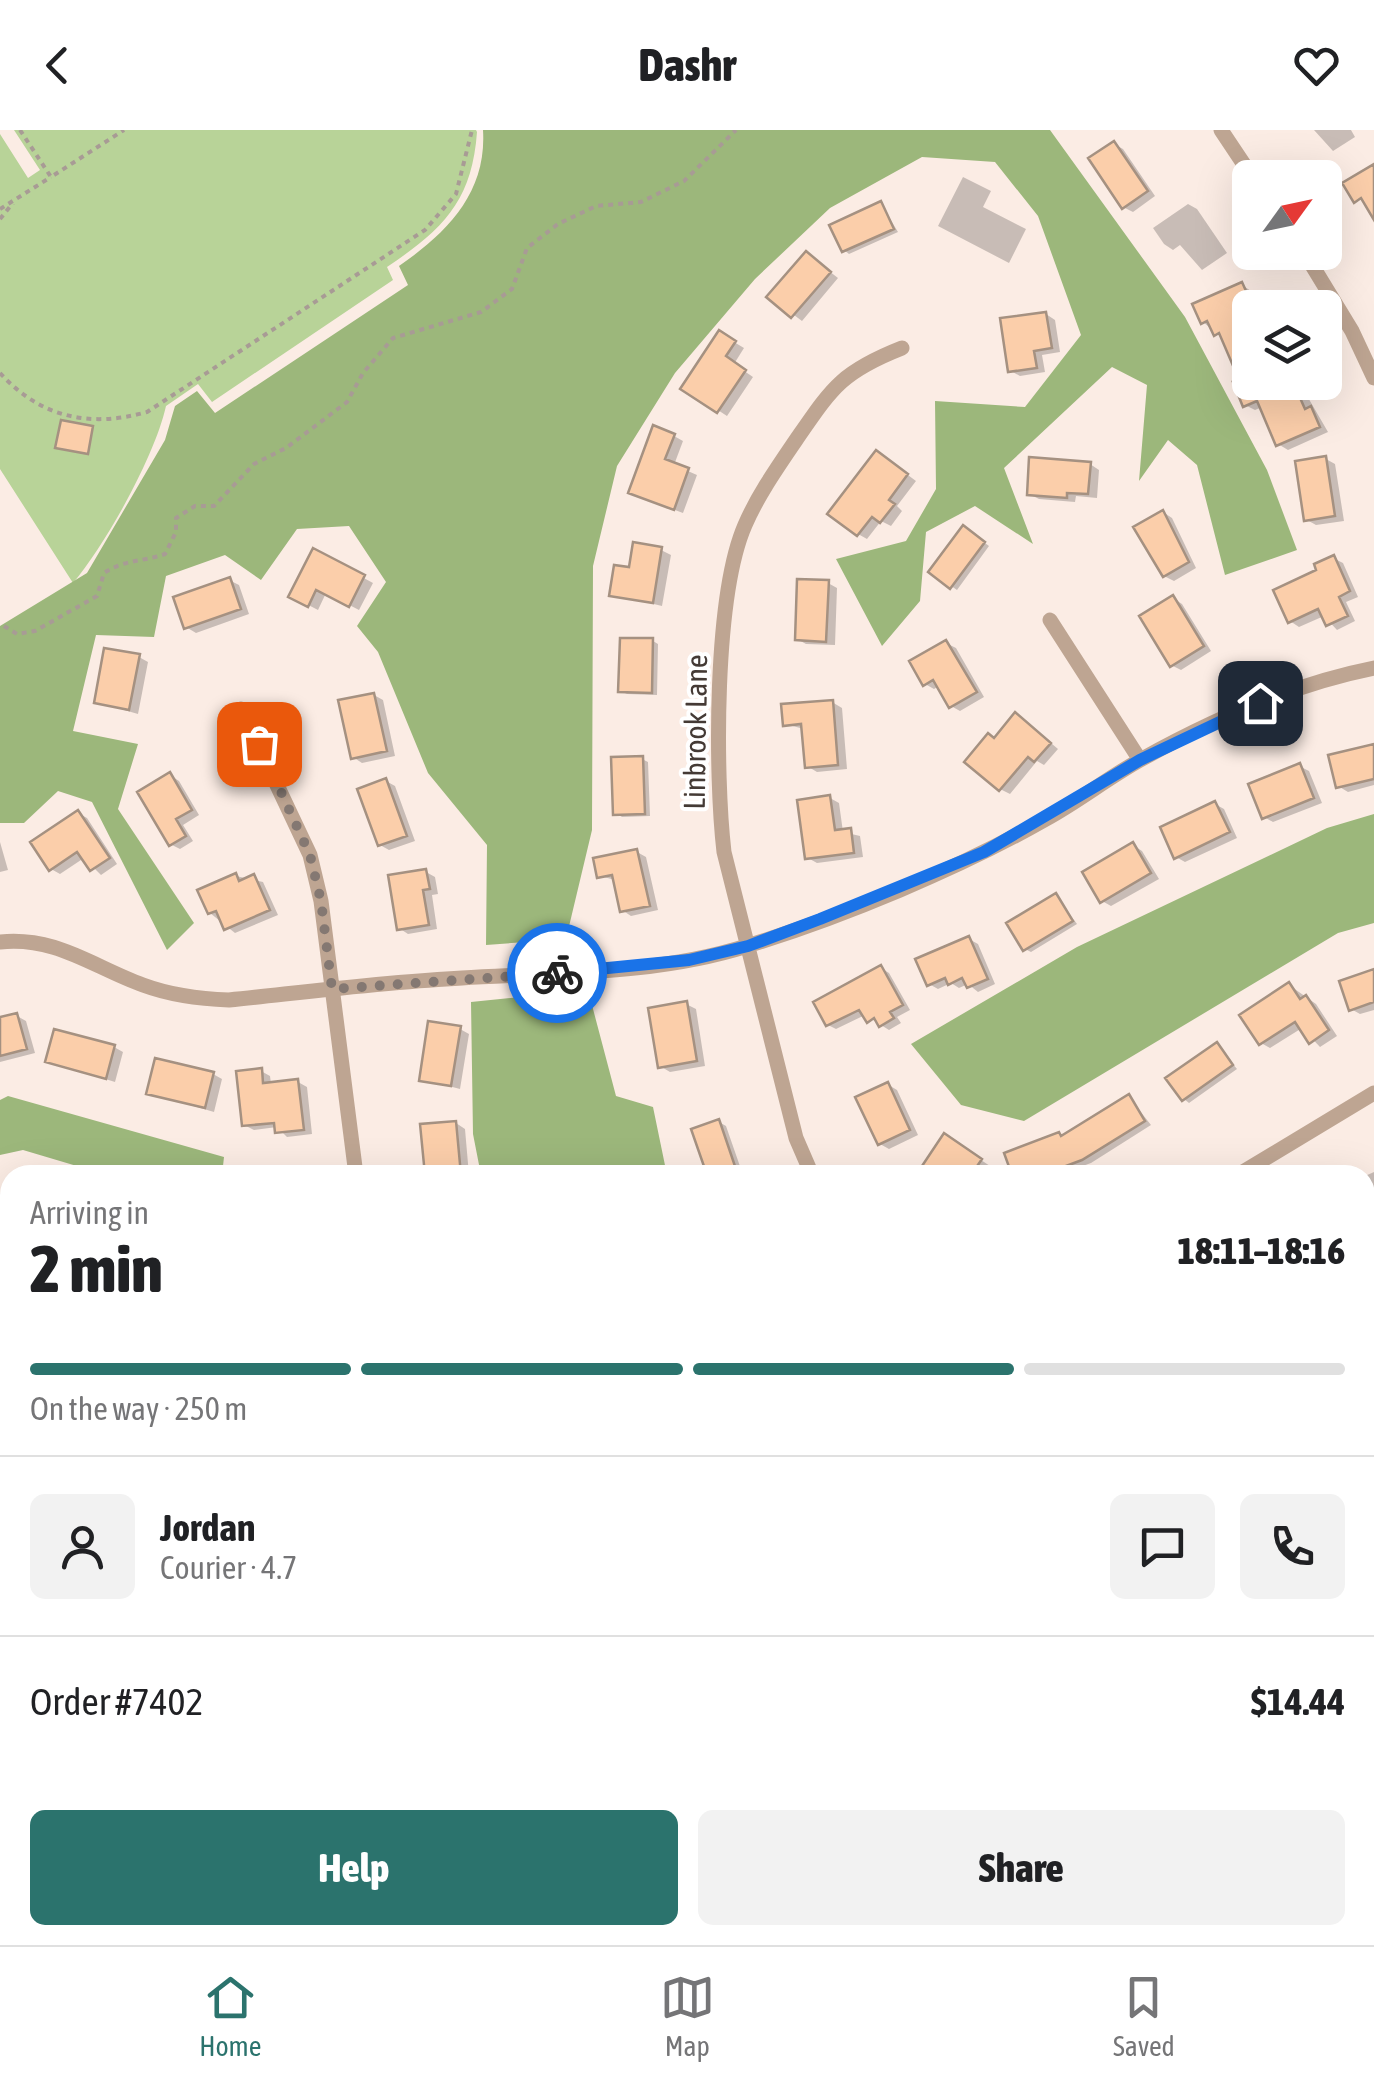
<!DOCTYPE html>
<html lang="en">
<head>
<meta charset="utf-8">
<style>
  :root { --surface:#fff; --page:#f2f2f2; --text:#202124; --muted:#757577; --line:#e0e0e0; --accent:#2b736d }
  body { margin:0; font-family:"Asap Condensed",sans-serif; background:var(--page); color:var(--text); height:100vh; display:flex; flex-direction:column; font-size:38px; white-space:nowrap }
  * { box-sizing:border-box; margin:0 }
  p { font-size:32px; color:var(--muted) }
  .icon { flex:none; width:55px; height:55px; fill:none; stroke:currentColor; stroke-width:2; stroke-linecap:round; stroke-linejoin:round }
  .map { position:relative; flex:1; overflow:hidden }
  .side { position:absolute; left:0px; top:1035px; width:1375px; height:780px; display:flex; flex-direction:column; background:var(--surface); border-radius:30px 30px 0 0; box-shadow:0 10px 40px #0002 }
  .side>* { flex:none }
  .needle { width:65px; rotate:57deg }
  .tools { position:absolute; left:1232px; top:30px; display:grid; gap:20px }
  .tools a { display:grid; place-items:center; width:110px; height:110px; border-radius:15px; background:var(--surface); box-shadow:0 10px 40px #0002; font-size:50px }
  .pin { position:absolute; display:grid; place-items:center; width:85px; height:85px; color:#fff; margin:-42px; border-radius:20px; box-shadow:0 5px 15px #0006 }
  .courier { position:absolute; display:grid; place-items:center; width:100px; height:100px; margin:-50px; border:8px solid #1a73e8; border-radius:50%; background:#fff; color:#222; box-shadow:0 2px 12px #0007 }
  .overview em { font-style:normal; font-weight:800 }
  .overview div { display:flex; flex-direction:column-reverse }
  .overview { display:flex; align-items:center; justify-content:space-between; height:170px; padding:0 30px }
  h1 { font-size:65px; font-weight:800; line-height:75px }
  .bar { display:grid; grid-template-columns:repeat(4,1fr); gap:15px 10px; align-content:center; height:120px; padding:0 30px }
  .bar i { height:12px; border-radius:8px; background:var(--line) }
  .bar .on { background:var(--accent) }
  .bar p { grid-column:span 4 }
  .line { display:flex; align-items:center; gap:25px; padding:0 30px; border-top:2px solid var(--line) }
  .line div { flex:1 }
  .round { display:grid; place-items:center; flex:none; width:105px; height:105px; border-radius:15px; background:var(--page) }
  .primary-button { display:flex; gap:20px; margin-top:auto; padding:20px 30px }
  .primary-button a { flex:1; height:115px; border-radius:15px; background:var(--accent); color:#fff; font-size:40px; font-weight:800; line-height:115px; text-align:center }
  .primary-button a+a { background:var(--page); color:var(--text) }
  header { display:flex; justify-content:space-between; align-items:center; height:130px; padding:0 30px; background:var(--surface); font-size:45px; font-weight:800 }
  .tab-bar { display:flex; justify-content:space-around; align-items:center; height:140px; border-top:2px solid var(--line); background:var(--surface); font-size:28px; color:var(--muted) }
  .tab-bar a { display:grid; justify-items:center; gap:5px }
  .tab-bar .on { color:var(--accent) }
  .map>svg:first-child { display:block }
  .green { fill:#b8d398 }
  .forest { fill:#9cb77b }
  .shadow { fill:#0003 }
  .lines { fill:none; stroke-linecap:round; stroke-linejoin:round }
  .stream { stroke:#63a6cb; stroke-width:6 }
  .building { fill:#fbceaa; stroke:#a59181; stroke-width:2.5 }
  .path { stroke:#a89b95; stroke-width:4; stroke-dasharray:5 5; stroke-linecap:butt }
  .minor { stroke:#bea592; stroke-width:15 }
  .done { stroke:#847872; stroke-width:10; stroke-dasharray:0 18 }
  .route { stroke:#1a73e8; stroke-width:12 }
  .labels { text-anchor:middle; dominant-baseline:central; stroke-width:8; stroke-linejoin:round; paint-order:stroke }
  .street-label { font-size:30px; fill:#443a35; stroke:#fff }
</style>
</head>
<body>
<header><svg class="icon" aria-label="back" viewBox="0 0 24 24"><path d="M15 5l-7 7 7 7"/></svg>Dashr<svg class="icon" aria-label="heart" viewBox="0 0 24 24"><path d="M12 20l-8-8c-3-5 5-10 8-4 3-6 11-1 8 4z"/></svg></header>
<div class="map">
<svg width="1374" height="1815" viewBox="0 0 1374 1815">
  <rect width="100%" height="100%" fill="#fbece4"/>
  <path class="green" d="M 14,0 L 476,0 L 477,2 C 472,72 442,100 387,137 L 393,150 L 212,272 L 198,254 L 166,276 C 155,326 106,414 73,453 L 0,339 L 0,4 L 28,48 L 40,40 Z
    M 560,1805 L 594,1805 L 623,1815 L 500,1815 Z"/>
  <path class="forest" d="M 483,0 L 1050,0 L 1185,187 L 1267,340 L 1297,420 L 1225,445 L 1197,335 L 1168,310 L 1139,351 L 1147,255 L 1112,237 L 1004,338 L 1033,414 L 975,376 L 926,402 L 920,471 L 882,516 L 836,429 L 906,411 L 936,359 L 935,271 L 1025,277 L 1081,205 L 1038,86 L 995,32 L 922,27 L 830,78 L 755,149 L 675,243 L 617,336 L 593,436 L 592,700 L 566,809 L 486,815 L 487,715 L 428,643 L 378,522 L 357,496 L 386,452 L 349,396 L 297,399 L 261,450 L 225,425 L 166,446 L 154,507 L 96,505 L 73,601 L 138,614 L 118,679 L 194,793 L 167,820 L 92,672 L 58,661 L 24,693 L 0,693 L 0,496 L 87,443 L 165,310 L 175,276 L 197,261 L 215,283 L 408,155 L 399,136 C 447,103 487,63 483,0 Z
    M 1374,684 L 1374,793 L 1338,803 L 1024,991 L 961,975 L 911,914 L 1077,817 L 1327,698 Z
    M 588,860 L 616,966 L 653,977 L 667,1045 L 481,1045 L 473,1004 L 471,872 Z
    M 8,966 L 224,1027 L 222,1045 L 107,1045 L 23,1020 L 0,1025 L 0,970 Z
    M 1374,1148 L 1374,1280 L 1365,1286 L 1365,1152 Z
    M 10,1363 L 10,1443 C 0,1420 0,1387 10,1363 Z
    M 395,1805 L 560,1805 L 500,1815 L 393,1815 Z
    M 594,1805 L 737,1805 L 738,1815 L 623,1815 Z
    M 904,1805 L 1130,1805 L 1114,1815 L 905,1815 Z"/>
  <path class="shadow" d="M 1314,0 L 1351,0 L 1355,7 L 1333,21 Z
    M 1114,14 L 1123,19 L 1155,66 L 1133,82 L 1123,77 Z
    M 963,47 L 991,61 L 983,77 L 1026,99 L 1009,133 L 938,96 Z
    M 881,74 L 898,102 L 849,124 L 844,120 Z
    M 1188,74 L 1197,79 L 1227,123 L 1202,140 L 1180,115 L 1173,120 L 1164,114 L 1153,98 Z
    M 807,124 L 838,148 L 802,191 L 770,167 Z
    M 1242,155 L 1251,161 L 1259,178 L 1250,178 L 1250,252 L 1299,252 L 1328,302 L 1288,320 L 1278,314 L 1262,277 L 1255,280 L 1245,275 L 1244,255 L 1224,209 L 1203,192 Z
    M 1046,184 L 1055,190 L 1060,222 L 1042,225 L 1045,242 L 1020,246 L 1011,241 Z
    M 719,203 L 744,218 L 734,234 L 753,247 L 727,286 L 684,258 Z
    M 674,306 L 683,311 L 674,335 L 697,345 L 683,383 L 640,367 Z
    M 885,328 L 916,351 L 897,376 L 902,381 L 891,396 L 881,391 L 867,409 L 858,404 Z
    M 1326,329 L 1335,334 L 1344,391 L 1316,395 L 1307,390 Z
    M 1090,334 L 1099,340 L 1097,368 L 1076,366 L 1075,372 L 1039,369 L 1029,364 Z
    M 1163,382 L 1172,388 L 1196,438 L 1174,451 L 1164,446 Z
    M 969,401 L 989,416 L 957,460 L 931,442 Z
    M 661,420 L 671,425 L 662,476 L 612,464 L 631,440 Z
    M 314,421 L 373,453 L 359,480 L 326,463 L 318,480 L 291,466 Z
    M 1333,428 L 1343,433 L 1358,467 L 1346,472 L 1355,491 L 1337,500 L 1324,486 L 1299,497 L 1290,491 L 1319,441 Z
    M 229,450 L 239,455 L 249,484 L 196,503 L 186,497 Z
    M 828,453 L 837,458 L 835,515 L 806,514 L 797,509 Z
    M 1173,468 L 1182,474 L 1211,521 L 1181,540 L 1171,535 Z
    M 653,511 L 658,514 L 657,565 L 627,564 L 621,561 Z
    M 946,513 L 956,518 L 984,567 L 960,581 L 951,576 L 939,556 L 934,559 L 925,554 Z
    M 139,527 L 148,532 L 138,584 L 96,572 Z
    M 374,565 L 383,570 L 395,626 L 362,633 L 353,627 Z
    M 832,572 L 842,578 L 847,639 L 817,642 L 807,636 L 804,599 L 785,594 Z
    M 1025,591 L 1058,619 L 1044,635 L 1037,631 L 1010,664 L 1000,659 Z
    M 1374,613 L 1374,655 L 1348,662 L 1338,656 L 1331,627 Z
    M 642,629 L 648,632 L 650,686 L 622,687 L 616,683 Z
    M 1299,636 L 1309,641 L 1322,673 L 1273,692 L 1264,687 Z
    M 170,645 L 179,651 L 199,685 L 183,695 L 193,711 L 180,719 L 170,714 Z
    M 386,651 L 395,656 L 415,711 L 389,720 L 380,715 Z
    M 830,668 L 839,673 L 843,702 L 860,706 L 863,727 L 817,733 L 808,728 Z
    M 1215,674 L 1224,679 L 1237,708 L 1185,732 L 1176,727 Z
    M 78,683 L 87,688 L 117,734 L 101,745 L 84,728 L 60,744 L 51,739 Z
    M 0,712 L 8,740 L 0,742 Z
    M 1133,715 L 1142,721 L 1159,749 L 1111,776 L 1102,771 Z
    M 637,722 L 646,727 L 658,780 L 631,786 L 622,780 L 615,750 L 600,746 Z
    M 426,742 L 435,747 L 438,764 L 432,765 L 437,799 L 408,804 L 399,798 Z
    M 236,746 L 263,752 L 278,785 L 235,803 L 210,783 Z
    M 1056,766 L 1077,794 L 1031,822 L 1025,819 Z
    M 969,809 L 978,814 L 995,854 L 978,862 L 968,854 L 959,858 L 951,853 L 938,859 L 929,854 Z
    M 881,838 L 889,843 L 910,880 L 897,887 L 901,893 L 889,900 L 865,885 L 836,899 L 828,895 Z
    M 1374,841 L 1374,880 L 1360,884 L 1351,879 Z
    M 1289,855 L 1316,874 L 1337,906 L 1320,917 L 1302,898 L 1270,918 L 1261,913 Z
    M 686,874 L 696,879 L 705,936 L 670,942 L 660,936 Z
    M 17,886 L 26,891 L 35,923 L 0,932 L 0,890 Z
    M 460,899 L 469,904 L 460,959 L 422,949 Z
    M 1217,915 L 1237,939 L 1189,973 L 1184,969 Z
    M 114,917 L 123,922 L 115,952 L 48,931 Z
    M 261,941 L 270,946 L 271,954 L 298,952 L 307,957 L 312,1004 L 287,1007 L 277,997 L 254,1000 L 244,995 Z
    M 213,944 L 222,949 L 214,982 L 149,963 Z
    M 887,954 L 897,960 L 918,1005 L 889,1019 L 880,1014 Z
    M 1129,967 L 1151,995 L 1091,1033 L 1058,1045 L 1015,1045 L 1059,1005 L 1064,1007 Z
    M 719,992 L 726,996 L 743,1045 L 710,1045 Z
    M 456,993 L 465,999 L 469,1045 L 427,1045 Z
    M 954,1012 L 990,1036 L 984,1045 L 919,1045 Z
    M 1374,1042 L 1374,1075 L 1365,1056 L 1365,1046 Z
    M 0,1063 L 10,1074 L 10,1131 L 0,1137 Z
    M 3,1281 L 10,1285 L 10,1328 L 0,1318 Z
    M 1365,1477 L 1373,1489 L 1365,1494 Z
    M 8,1524 L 10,1526 L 10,1574 L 0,1559 L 0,1529 Z
    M 1374,1528 L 1374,1569 L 1365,1550 L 1365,1532 Z
    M 140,1805 L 177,1805 L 178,1809 L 144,1815 Z
    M 759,1805 L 800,1805 L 804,1815 L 764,1815 Z
    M 1204,1805 L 1240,1805 L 1236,1815 L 1218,1815 L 1203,1809 Z"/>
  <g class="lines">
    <path class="stream" d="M 685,1815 L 687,1805"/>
  </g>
  <path class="building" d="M 1114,11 L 1148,61 L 1122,79 L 1088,28 Z
    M 1374,34 L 1374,90 L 1361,68 L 1354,73 L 1342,53 Z
    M 881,71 L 894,99 L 842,122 L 829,95 Z
    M 806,121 L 831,142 L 791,188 L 766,167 Z
    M 1242,152 L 1250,170 L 1250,252 L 1293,252 L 1305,279 L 1311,276 L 1320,297 L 1276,316 L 1257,271 L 1243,277 L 1233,252 L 1240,252 L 1219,203 L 1214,206 L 1207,191 L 1201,194 L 1192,174 Z
    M 1046,182 L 1052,218 L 1034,221 L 1037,238 L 1008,242 L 1000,188 Z
    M 719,200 L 736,211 L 726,226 L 746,240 L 717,283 L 680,259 Z
    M 61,290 L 93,296 L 88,324 L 55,318 Z
    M 653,295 L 675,304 L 665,329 L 689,338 L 674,380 L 628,363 Z
    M 876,320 L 908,344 L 889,370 L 895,374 L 880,393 L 872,387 L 857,406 L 827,384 Z
    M 1326,326 L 1335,386 L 1304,391 L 1295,331 Z
    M 1029,327 L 1091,332 L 1088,364 L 1067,363 L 1067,368 L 1027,365 Z
    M 1163,380 L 1189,432 L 1163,447 L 1133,397 Z
    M 963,395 L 985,412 L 950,459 L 928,442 Z
    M 633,412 L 662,417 L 653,473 L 609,466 L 614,435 L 629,437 Z
    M 313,418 L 365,445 L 349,477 L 316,460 L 308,477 L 288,467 Z
    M 1334,425 L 1350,461 L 1339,467 L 1348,486 L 1326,496 L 1318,479 L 1288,493 L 1273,460 L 1316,440 L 1314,434 Z
    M 230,447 L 241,479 L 184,499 L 173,467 Z
    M 797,449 L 829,450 L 826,512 L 795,510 Z
    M 1173,465 L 1204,516 L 1170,537 L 1139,486 Z
    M 620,508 L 653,508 L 652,563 L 618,562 Z
    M 946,510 L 977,562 L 949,578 L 933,550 L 923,556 L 909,531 Z
    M 104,518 L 140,524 L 129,580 L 94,573 Z
    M 374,563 L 387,621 L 351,629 L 338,570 Z
    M 833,570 L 838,635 L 805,638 L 801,594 L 783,596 L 781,574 Z
    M 1015,582 L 1051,613 L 1034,632 L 1028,627 L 999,661 L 964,632 L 988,603 L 994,608 Z
    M 1374,614 L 1374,649 L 1336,658 L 1328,625 Z
    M 643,626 L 645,684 L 613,685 L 611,627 Z
    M 1300,633 L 1314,668 L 1262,689 L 1248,654 Z
    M 170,642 L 192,680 L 176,689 L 186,706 L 169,716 L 137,662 Z
    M 386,648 L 407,706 L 378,716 L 357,659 Z
    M 830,665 L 835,700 L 851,698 L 854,723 L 805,729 L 797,670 Z
    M 1215,671 L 1230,702 L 1174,729 L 1160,697 Z
    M 78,680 L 110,728 L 90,741 L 77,722 L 49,741 L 30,712 Z
    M 1133,712 L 1151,743 L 1100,773 L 1082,742 Z
    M 637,719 L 650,776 L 620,782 L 612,745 L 597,748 L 593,728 Z
    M 426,739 L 430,759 L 423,760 L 429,795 L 397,800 L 388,745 Z
    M 236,743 L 239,751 L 254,744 L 270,780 L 224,800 L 216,781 L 208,784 L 197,760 Z
    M 1056,763 L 1073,791 L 1023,821 L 1006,793 Z
    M 969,806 L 988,849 L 967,858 L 962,848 L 948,855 L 945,848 L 927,856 L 915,829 Z
    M 881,835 L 903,875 L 890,882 L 894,888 L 879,897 L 874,888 L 867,893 L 859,880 L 826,896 L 813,872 Z
    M 1374,839 L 1374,872 L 1349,881 L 1339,851 Z
    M 1289,852 L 1300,869 L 1306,865 L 1329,900 L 1309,914 L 1295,892 L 1259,915 L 1239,885 Z
    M 687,871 L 697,931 L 658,938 L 648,878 Z
    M 17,883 L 27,919 L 0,926 L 0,887 Z
    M 428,891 L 461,896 L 451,956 L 419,951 Z
    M 54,899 L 115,915 L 106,949 L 45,932 Z
    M 1217,912 L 1233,935 L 1182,971 L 1165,948 Z
    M 155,928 L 214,942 L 205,978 L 146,964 Z
    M 262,938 L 263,953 L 298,949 L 304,1000 L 275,1003 L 274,993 L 242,996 L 236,941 Z
    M 888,952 L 910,1000 L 878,1015 L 855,967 Z
    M 1129,964 L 1145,991 L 1082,1030 L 1042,1045 L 1012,1045 L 1004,1023 L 1059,1002 L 1061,1006 Z
    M 719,989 L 738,1045 L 707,1045 L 691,999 Z
    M 456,991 L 461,1045 L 425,1045 L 420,994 Z
    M 944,1003 L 982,1029 L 971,1045 L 916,1045 Z"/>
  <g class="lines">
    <path class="path" d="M 20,0 L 51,47 L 124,0
      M 0,79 L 51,47
      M 0,89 L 13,73
      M 0,243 C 41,288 90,298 147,282 L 425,100 L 456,64 L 472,0
      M 4,496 L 17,504 L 35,501 L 97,466 L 104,443 C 125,429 143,432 165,424 L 176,402 L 176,388 L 195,376 L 214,376 L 254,334 L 286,318 L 347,272 L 363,243 L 393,208 L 481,182 L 512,159 L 527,118 L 558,94 L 596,76 L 641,72 L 684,51 L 736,0"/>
    <path class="minor" d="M 1221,0 L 1253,48
      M 1304,122 L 1352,201 L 1374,248
      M 1050,490 L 1140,630
      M 241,579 L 310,725 L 321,771 L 356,1045
      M 0,812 C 56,806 93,837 143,855 C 170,865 199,869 229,870 C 306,862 384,852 462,848 C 558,842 655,845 747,816 C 842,787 960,738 1046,689 C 1079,671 1109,647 1142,629 C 1214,589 1293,554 1374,538
      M 812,1045 L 796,1008 L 724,722 C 715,644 714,466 745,395 C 758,365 777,338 796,310 C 832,258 841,242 902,218
      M 1238,1045 L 1374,963
      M 0,1685 L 10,1708
      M 856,1805 L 856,1815
      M 16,1815 L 18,1805
      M 373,1815 L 374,1805
      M 1307,1815 L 1310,1805"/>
  </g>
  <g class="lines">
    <path class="done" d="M 259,614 L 310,725 L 321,771 L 332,859 L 557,843"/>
    <path class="route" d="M 557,843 L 689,830 L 748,816 L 820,789 L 984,722 L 1140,630 L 1260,573"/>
  </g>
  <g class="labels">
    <g class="street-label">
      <text transform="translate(695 602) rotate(-89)">Linbrook Lane</text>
    </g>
  </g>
</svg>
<div class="tools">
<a><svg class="needle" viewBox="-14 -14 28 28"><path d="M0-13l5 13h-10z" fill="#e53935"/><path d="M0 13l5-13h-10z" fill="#757577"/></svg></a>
<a><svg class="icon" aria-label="layers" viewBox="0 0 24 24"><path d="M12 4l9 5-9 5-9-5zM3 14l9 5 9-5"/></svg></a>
</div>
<div class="pin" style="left:259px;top:614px;background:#ea580c"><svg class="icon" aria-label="bag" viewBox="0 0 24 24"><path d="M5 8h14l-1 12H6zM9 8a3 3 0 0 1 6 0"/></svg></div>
<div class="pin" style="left:1260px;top:573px;background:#1f2937"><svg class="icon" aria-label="home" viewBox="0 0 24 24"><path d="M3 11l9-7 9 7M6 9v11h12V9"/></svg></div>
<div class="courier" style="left:557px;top:843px"><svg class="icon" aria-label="bike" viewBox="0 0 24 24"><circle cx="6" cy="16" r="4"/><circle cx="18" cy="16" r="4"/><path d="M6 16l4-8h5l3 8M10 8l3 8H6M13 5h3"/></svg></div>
<section class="side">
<div class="overview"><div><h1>2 min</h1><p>Arriving in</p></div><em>18:11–18:16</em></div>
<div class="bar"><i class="on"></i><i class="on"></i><i class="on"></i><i></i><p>On the way · 250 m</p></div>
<div class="line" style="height:180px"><a class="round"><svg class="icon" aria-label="person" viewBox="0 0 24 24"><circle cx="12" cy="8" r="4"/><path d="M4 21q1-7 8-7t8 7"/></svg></a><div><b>Jordan</b><p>Courier · 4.7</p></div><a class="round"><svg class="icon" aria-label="chat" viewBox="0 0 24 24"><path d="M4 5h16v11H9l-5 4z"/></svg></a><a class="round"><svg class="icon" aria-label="phone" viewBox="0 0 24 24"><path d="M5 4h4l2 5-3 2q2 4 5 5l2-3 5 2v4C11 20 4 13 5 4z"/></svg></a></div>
<div class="line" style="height:130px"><div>Order #7402</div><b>$14.44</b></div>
<div class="primary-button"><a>Help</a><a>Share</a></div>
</section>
</div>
<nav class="tab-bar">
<a class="on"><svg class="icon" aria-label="home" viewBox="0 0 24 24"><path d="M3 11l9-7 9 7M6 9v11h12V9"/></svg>Home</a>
<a><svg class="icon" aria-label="map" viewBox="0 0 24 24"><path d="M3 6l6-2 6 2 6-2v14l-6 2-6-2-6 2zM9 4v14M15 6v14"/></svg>Map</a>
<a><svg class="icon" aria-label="saved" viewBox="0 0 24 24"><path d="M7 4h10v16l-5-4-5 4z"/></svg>Saved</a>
</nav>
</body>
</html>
